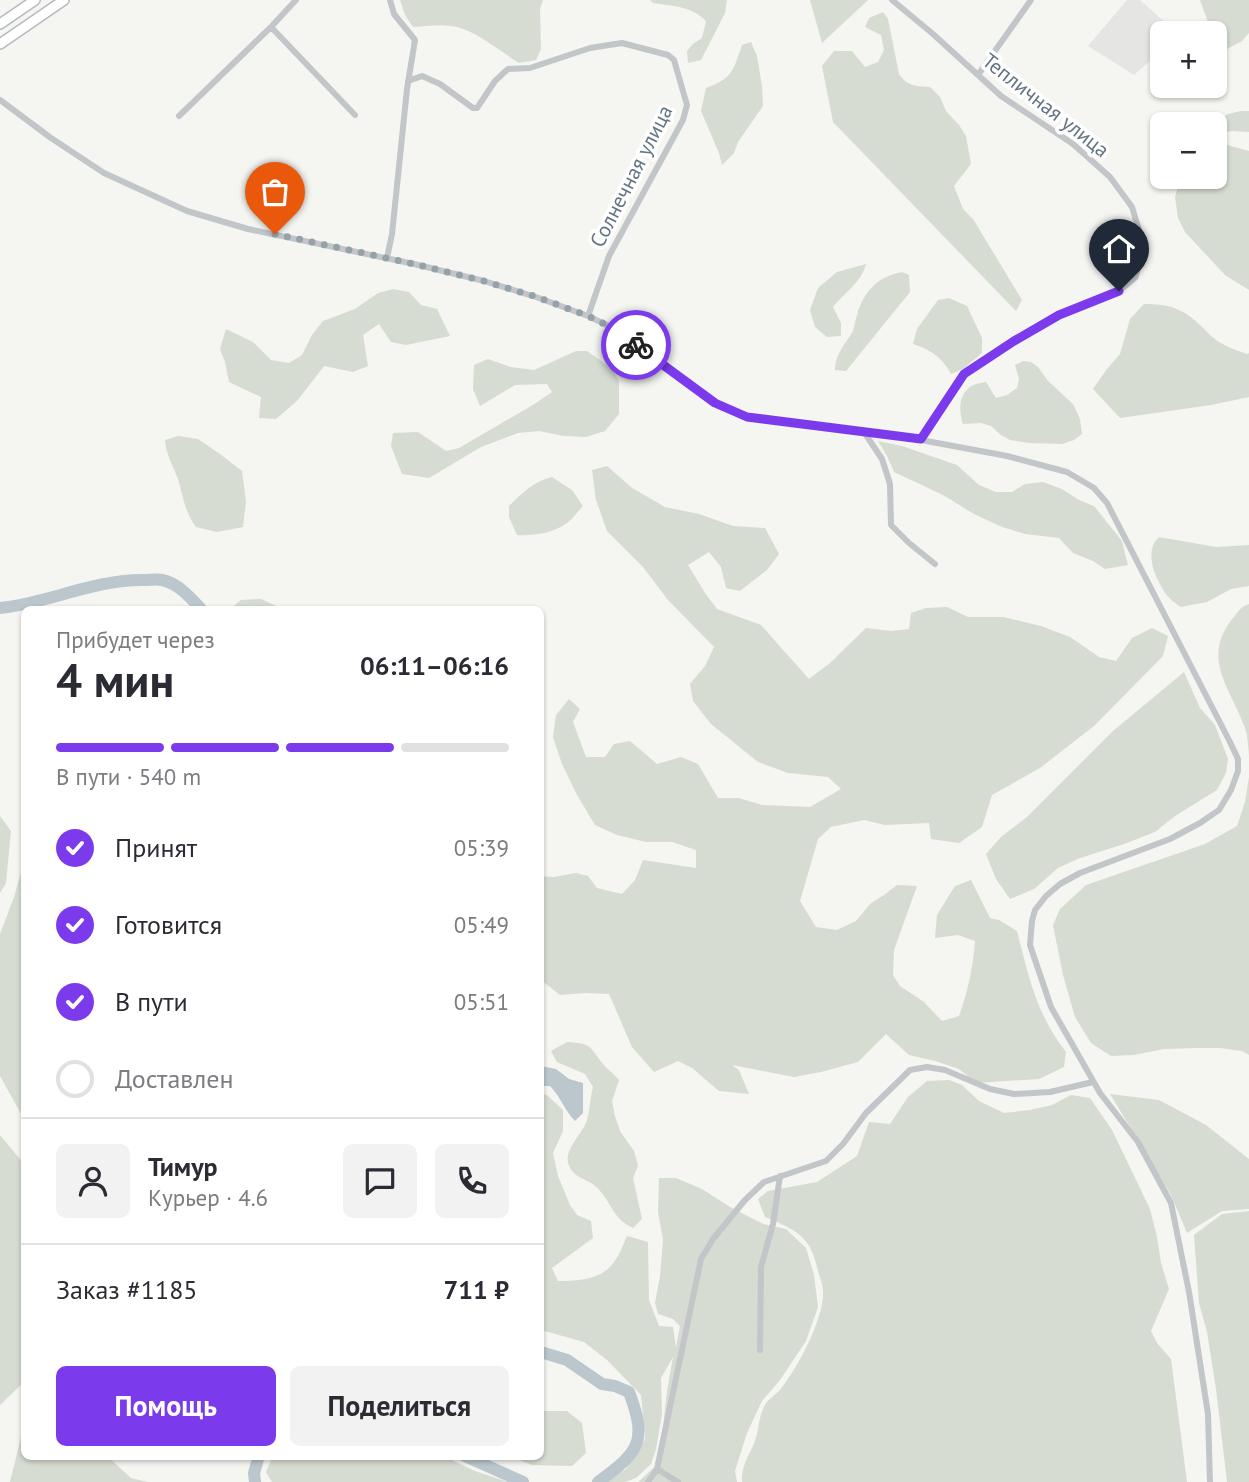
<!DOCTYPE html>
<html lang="ru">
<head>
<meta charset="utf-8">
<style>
  :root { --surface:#fff; --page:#f2f2f3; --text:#2b2b33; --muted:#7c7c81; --line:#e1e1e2; --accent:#7c3aed }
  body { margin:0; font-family:"PT Sans",sans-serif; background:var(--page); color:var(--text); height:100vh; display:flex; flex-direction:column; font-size:26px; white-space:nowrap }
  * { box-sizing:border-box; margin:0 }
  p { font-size:23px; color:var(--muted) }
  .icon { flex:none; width:38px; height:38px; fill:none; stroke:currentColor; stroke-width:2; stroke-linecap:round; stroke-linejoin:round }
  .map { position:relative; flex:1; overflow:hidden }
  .panel { position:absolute; left:21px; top:606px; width:523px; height:854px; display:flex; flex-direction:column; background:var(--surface); border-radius:10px; box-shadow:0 2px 5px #0004 }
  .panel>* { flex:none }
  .tools { position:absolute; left:1150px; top:21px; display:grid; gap:14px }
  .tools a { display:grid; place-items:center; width:77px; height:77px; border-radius:10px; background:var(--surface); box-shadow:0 2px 5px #0004; font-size:35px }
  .pin { position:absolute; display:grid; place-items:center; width:60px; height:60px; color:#fff; margin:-72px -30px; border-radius:50% 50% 50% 0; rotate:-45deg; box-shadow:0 0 7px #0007 }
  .pin .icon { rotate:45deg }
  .courier { position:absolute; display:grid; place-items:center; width:70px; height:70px; margin:-35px; border:5px solid #7c3aed; border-radius:50%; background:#fff; color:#222; box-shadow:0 2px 9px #0007 }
  .summary em { font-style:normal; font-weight:700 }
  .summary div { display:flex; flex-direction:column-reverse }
  .summary { display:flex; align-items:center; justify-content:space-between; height:119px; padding:0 35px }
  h1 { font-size:46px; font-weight:700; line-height:52px }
  .bar { display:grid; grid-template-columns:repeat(4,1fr); gap:10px 7px; align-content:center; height:84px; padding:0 35px }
  .bar i { height:9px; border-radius:5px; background:var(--line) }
  .bar .current { background:var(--accent) }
  .bar p { grid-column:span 4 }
  .line { display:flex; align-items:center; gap:18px; padding:0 35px; border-top:2px solid var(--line) }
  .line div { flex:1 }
  .round { display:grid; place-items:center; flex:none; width:74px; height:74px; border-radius:10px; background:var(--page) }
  ol { padding:0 35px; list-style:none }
  li { display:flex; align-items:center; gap:21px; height:77px }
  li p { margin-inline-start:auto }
  li .icon { padding:7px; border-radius:50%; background:var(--accent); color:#fff; stroke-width:4 }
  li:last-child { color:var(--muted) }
  li i { width:38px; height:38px; border:4px solid var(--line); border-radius:50% }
  .primary-button { display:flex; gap:14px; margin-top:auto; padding:14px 35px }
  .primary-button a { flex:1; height:80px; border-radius:10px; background:var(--accent); color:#fff; font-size:28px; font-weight:700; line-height:80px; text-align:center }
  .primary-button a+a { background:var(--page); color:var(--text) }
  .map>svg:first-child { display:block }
  .built { fill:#e5e6e4 }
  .green { fill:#d6dcd2 }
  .water { fill:#bbc7cc }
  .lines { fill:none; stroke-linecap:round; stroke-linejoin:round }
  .river { stroke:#bbc7cc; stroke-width:12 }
  .secondary-casing { stroke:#b4babe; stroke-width:12 }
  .street { stroke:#c2c6c9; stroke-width:6 }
  .secondary { stroke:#fff; stroke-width:9 }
  .done { stroke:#96a2aa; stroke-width:7; stroke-dasharray:0 12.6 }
  .route { stroke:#7c3aed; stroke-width:9 }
  .labels { text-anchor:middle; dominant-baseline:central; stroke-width:7; stroke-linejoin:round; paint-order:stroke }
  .street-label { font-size:21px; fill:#637583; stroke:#fff }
</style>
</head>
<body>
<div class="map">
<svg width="1249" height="1482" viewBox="0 0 1249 1482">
  <rect width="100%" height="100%" fill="#f5f5f1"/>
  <path class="built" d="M 1127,0 L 1140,0 L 1177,33 L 1162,33 L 1162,50 L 1134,75 L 1088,46 Z"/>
  <path class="green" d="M 400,0 L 543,0 L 540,9 L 541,49 L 536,60 L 519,63 C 498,50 476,30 452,26 C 439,24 426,26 413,27 L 405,15 Z
    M 650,0 L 727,0 L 725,13 L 701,60 L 688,63 L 687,51 L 693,44 L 702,38 L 706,21 C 691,6 673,6 653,3 Z
    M 810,0 L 868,0 L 822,43 Z
    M 1200,0 L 1249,0 L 1249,33 L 1242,41 L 1225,50 L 1215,41 L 1214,33 L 1212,33 Z
    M 883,12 L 888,19 L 899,74 C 908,87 916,86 930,87 L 940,97 L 946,111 L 959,125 L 966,136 L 971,164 L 954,186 L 963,209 L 973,219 L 1022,300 L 1016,311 L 833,122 L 822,66 L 834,51 L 852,51 L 865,67 L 878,62 L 884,50 L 881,35 L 865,27 L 869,18 Z
    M 751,42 L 757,56 L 762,86 L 763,106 L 738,142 L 734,153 L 722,165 L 719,153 L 701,111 L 706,88 C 733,78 733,71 742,45 Z
    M 1241,111 L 1249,111 L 1249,132 L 1231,131 L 1215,134 L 1214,124 L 1228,114 Z
    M 1215,143 L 1220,143 L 1249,151 L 1249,290 L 1225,275 L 1185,232 L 1178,218 L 1175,197 L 1181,177 L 1214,177 Z
    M 866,264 C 861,283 845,292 833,307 L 841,323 L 841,336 L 827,337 L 815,327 L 810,310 L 818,288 L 837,272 Z
    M 902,272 L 909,275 L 910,292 L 846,371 L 835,370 C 836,352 845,345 853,331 C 855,326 855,320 857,315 C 864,291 877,277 902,272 Z
    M 393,289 L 409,292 L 421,305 L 437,309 L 450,336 L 406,345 L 391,342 L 379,324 L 363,335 L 368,366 L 353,372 L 324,366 L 297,401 L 276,419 L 259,418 L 261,397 L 229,382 L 225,362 L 220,349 L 226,329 L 253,342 L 271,360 L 289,363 L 302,355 L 312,335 L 323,321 L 355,309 L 378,293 Z
    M 949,298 L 967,306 L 982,338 L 982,353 L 963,369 L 951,374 C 942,357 931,350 913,344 L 917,329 L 938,300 Z
    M 1144,304 C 1169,304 1182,308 1200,325 C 1206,330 1210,336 1216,340 C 1226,347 1236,350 1247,354 L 1249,353 L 1249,397 L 1211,405 L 1120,418 L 1093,389 L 1107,369 L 1120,354 L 1130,319 Z
    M 576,351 L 587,351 L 600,360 L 613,371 L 619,381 L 619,414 L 605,431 L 586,437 L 564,436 L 539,431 L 518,433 L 481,447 L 429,478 L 402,474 L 391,446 L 393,433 L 418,432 L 446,451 L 459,448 L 533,405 L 552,392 L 547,384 L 515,385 L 480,406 L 473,389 L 474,365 L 488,359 L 511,367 L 534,370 Z
    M 1023,361 L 1031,362 L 1038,367 L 1048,381 L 1073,404 L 1080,419 L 1082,434 L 1074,440 L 1062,444 L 1029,443 L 1010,440 L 1001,435 L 991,426 L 981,423 L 963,424 C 959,412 958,396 970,387 C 974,384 981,383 986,382 L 996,398 L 1007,395 L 1017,388 L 1019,379 L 1015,365 Z
    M 178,436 L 198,439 L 220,454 L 242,471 L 246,502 L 243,527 L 217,532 L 196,527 C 185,513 183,496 178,479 C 173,466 166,454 165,440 Z
    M 878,441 L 902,446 L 957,465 L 979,485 L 996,492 L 1012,492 L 1025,484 L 1043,482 L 1062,489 L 1079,500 L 1094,506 L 1122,541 L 1128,565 L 1105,569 L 1093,561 L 1073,553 L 1059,538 L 1025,534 L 1002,527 L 974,514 L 943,495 L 894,472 L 887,456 Z
    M 607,466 L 632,488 L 665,507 L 699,514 L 733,526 L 765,528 L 779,554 L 767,570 L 740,591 L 726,588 L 721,567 L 709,552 L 688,565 L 705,593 L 717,609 L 761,625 L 809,679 L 830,663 L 866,628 L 891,631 L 909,629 L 911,613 L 926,608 L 947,607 L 968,617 L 1003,617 L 1041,626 L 1070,637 L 1099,657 L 1116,661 L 1132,638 L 1152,628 L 1168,636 L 1163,656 L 1094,726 L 1040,768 L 992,795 L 982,827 L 959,843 L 931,839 L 929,823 L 885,825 L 864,820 L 831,827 L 818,839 L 800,901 L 816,927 L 837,930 L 856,921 L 871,903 L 884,895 L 897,885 L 917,886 L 894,950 L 893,975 L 900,986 L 924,1002 L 942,1021 L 959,1016 C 968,991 973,967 975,941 L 958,935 L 935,938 L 937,915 L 955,886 L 971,880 L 990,918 L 999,920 L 1017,931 C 1029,978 1036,1013 1066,1052 L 1064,1067 L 1039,1079 L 976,1083 L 959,1069 L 935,1061 L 909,1055 L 886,1034 L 858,1062 L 821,1072 L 794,1077 L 732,1065 L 739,1070 L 749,1094 L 719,1091 L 692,1068 L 678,1061 L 654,1072 L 632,1047 L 609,994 L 585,993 L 560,995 L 541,980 L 541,876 L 554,877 L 576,873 L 588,876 L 597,888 L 622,894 L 635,880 L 643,860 L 696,868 L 696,850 L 672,842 L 646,842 L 617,835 L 595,825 L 576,793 L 562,764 L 553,737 L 556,715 L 569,699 L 580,709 L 573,722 L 586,757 L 605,757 L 614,744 L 630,741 L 657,764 L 681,757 L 698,764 L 718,798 L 739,798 L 762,805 L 810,807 L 841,789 L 828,777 L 788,773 L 758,762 L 711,724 L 693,701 L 690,684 L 705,666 L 714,647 L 668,600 L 643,567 L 607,531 L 596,500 L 592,470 Z
    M 552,477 L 572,490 L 583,506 C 578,511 573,519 567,523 C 554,533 533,536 517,535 L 509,517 L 509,506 C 522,493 534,481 552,477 Z
    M 1159,537 L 1216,547 L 1249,545 L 1249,586 L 1231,589 L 1207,602 L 1181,607 C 1175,603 1168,598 1164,591 C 1154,576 1144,551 1159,537 Z
    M 261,599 L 283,609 L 230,609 L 241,600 Z
    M 1249,604 L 1249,755 C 1248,746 1248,737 1245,728 C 1231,688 1200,659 1233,618 C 1238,612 1241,606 1249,604 Z
    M 1184,672 L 1200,708 L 1215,725 L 1228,759 L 1226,773 L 1217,790 L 1175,816 L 1155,832 L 1124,844 L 1080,858 L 1058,868 L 1034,889 L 1010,899 L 996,879 L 986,854 L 1001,837 L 1027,817 L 1113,731 Z
    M 1249,777 L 1249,1055 L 1242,1051 L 1220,1048 L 1197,1048 L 1164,1049 L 1134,1055 L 1111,1056 L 1091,1043 L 1075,1017 L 1063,975 L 1053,925 L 1060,909 L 1086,885 L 1205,844 L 1237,826 L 1245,802 Z
    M 0,816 L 11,831 L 6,883 L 0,893 Z
    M 24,862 L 24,1119 L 0,1076 L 0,934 L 14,897 Z
    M 567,1042 C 593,1044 588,1045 603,1064 C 608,1070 614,1074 619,1080 L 612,1101 L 615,1116 L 620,1131 L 634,1151 L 638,1166 L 633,1178 L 642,1219 L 633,1228 C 614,1219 613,1207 601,1192 C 592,1180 582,1181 574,1173 C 556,1155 581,1138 587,1120 C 590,1110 590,1098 593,1087 L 585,1074 L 557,1062 L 551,1051 Z
    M 949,1080 L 962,1085 L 979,1101 L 1004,1113 L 1030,1110 L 1052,1105 L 1071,1095 L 1090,1098 L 1112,1130 L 1150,1209 L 1157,1237 L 1161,1263 L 1169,1289 L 1151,1331 L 1157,1343 L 1171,1359 L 1187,1482 L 742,1482 C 741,1469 747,1458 753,1446 C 759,1434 758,1416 765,1405 C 768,1399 776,1395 780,1390 C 797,1369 824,1319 823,1292 C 823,1285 820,1278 818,1271 C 811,1236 796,1230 765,1217 L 758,1199 L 768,1191 L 817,1182 L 857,1156 L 869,1122 L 890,1124 L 908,1097 L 927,1081 Z
    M 541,1094 L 547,1095 L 563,1110 L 563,1131 L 553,1153 L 558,1176 L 570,1205 L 577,1215 L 591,1221 L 593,1238 L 552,1268 L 558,1281 C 578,1281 602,1280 614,1262 C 620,1254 623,1245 627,1236 L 648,1242 L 649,1300 L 659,1326 L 673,1327 L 676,1347 L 680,1326 L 673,1319 L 658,1314 L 655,1303 L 660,1276 L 663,1240 L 658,1212 L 659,1178 L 676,1178 L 702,1189 L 730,1207 L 763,1224 L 786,1229 L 806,1248 L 814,1275 L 818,1307 L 806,1341 L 780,1380 L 762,1401 L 747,1433 L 735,1471 L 737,1482 L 638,1482 L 659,1463 L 667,1391 L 673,1357 L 661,1378 L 662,1414 L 656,1449 L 651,1464 L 636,1478 L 625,1482 L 601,1482 L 626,1469 L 645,1439 L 641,1395 L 607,1360 L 584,1342 L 541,1330 Z
    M 1110,1094 L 1159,1100 L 1206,1125 L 1249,1159 L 1249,1209 L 1222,1211 L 1187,1233 L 1171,1195 Z
    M 0,1135 L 24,1164 L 24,1375 L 22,1384 L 0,1405 Z
    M 1249,1211 L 1249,1482 L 1227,1482 L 1216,1389 L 1207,1332 L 1199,1303 L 1194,1235 L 1222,1214 Z
    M 541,1411 L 567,1411 L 582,1423 L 586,1453 L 572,1466 L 532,1465 L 509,1456 L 541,1456 Z
    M 24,1425 L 24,1456 L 107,1456 L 131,1478 L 148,1482 L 10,1482 Z
    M 273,1456 L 443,1456 L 475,1471 L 508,1482 L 272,1482 L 266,1472 Z"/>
  <path class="water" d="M 541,1066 L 556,1069 L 569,1079 L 583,1083 L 583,1113 L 575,1121 C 565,1111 560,1096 550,1086 L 541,1086 Z"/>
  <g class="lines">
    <path class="river" d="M 0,608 C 49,603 95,579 145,580 C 150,580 157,579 162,580 C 178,583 191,598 201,609
      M 541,1352 L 567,1360 L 602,1384 L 615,1386 L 629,1392 C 648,1442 639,1452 598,1482
      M 465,1456 L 523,1482
      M 255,1482 L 254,1473 L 259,1456"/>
    <g class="secondary-casing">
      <path id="secondary" d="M 0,24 L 35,0
        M 0,44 L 64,0"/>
    </g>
    <path class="street" d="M 892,0 L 933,34 L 1001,96 L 1073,144 L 1110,177 L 1132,207 L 1139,230 L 1143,254 L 1135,278 L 1119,291 L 1059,315 L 1014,341 L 964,374 L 921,439
      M 271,27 L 355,115
      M 978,75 L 1031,0
      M 408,81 L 422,76 L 440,84 L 473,108 L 477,108 L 495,81 L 508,69 L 530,68 L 590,48 L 622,43 L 668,55 L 674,60 L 687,105 L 683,120 L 609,256 L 588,316
      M 0,100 L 51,138 L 104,173 L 187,211 L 248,229 L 414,264 L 484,281 L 536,297 L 588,316 L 611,327 L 714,403 L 747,417 L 894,435 L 1007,456 L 1067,472 L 1094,488 L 1107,503 L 1230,742 L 1238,759 L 1238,771 L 1231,790 L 1219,810 L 1200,823 L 1170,839 L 1080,873 L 1060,884 L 1046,896 L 1035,910 L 1032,921 L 1030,945 L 1051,1007 L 1100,1093 L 1138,1142 L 1171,1203 L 1189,1292 L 1208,1414 L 1210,1482
      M 179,116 L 271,27 L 296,0
      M 387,258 L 392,234 L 407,89 L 415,40 L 394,14 L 390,0
      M 864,432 L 882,459 L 890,484 L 891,525 L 909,543 L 935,564
      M 760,1350 L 761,1267 L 773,1224 L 780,1176
      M 657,1469 L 678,1482
      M 648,1482 L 657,1469 L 701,1259 L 713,1239 L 745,1200 L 764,1182 L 826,1161 L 843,1144 L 866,1113 L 910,1070 L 927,1067 L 945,1070 L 990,1089 L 1014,1094 L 1050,1092 L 1093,1082"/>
    <use href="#secondary" class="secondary"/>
  </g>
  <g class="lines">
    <path class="done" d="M 275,234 L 414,264 L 484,281 L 537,297 L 588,316 L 611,327 L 636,345"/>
    <path class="route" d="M 636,345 L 715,403 L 747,417 L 921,439 L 964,374 L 1014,341 L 1059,315 L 1119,291"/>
  </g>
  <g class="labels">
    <g class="street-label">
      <text transform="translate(1046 105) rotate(38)">Тепличная улица</text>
      <text transform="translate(631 176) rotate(-63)">Солнечная улица</text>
    </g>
  </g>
</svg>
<div class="tools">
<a>+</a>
<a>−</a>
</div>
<div class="pin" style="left:275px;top:234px;background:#ea580c"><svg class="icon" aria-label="bag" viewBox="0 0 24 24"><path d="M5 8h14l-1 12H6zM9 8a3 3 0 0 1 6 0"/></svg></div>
<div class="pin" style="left:1119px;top:291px;background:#1f2937"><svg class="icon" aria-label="home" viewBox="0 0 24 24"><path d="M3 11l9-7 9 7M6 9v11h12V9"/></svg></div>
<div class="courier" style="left:636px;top:345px"><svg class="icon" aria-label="bike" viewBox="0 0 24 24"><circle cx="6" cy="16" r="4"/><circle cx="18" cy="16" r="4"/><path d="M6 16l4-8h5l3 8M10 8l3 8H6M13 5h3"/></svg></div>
<section class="panel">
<div class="summary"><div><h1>4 мин</h1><p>Прибудет через</p></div><em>06:11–06:16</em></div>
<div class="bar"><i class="current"></i><i class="current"></i><i class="current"></i><i></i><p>В пути · 540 m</p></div>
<ol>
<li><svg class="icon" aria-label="check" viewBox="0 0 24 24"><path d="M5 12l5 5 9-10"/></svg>Принят<p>05:39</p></li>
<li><svg class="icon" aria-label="check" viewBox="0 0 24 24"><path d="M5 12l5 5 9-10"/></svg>Готовится<p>05:49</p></li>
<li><svg class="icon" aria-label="check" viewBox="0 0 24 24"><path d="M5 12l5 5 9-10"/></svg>В пути<p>05:51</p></li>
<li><i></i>Доставлен</li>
</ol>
<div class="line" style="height:126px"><a class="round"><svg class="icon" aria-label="person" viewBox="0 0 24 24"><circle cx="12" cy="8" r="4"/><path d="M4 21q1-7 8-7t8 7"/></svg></a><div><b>Тимур</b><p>Курьер · 4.6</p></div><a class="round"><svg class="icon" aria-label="chat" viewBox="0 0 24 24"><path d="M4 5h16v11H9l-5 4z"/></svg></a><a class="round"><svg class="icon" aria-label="phone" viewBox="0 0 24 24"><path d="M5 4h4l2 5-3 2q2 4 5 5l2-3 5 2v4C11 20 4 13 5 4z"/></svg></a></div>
<div class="line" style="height:91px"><div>Заказ #1185</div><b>711 ₽</b></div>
<div class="primary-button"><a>Помощь</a><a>Поделиться</a></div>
</section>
</div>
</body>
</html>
